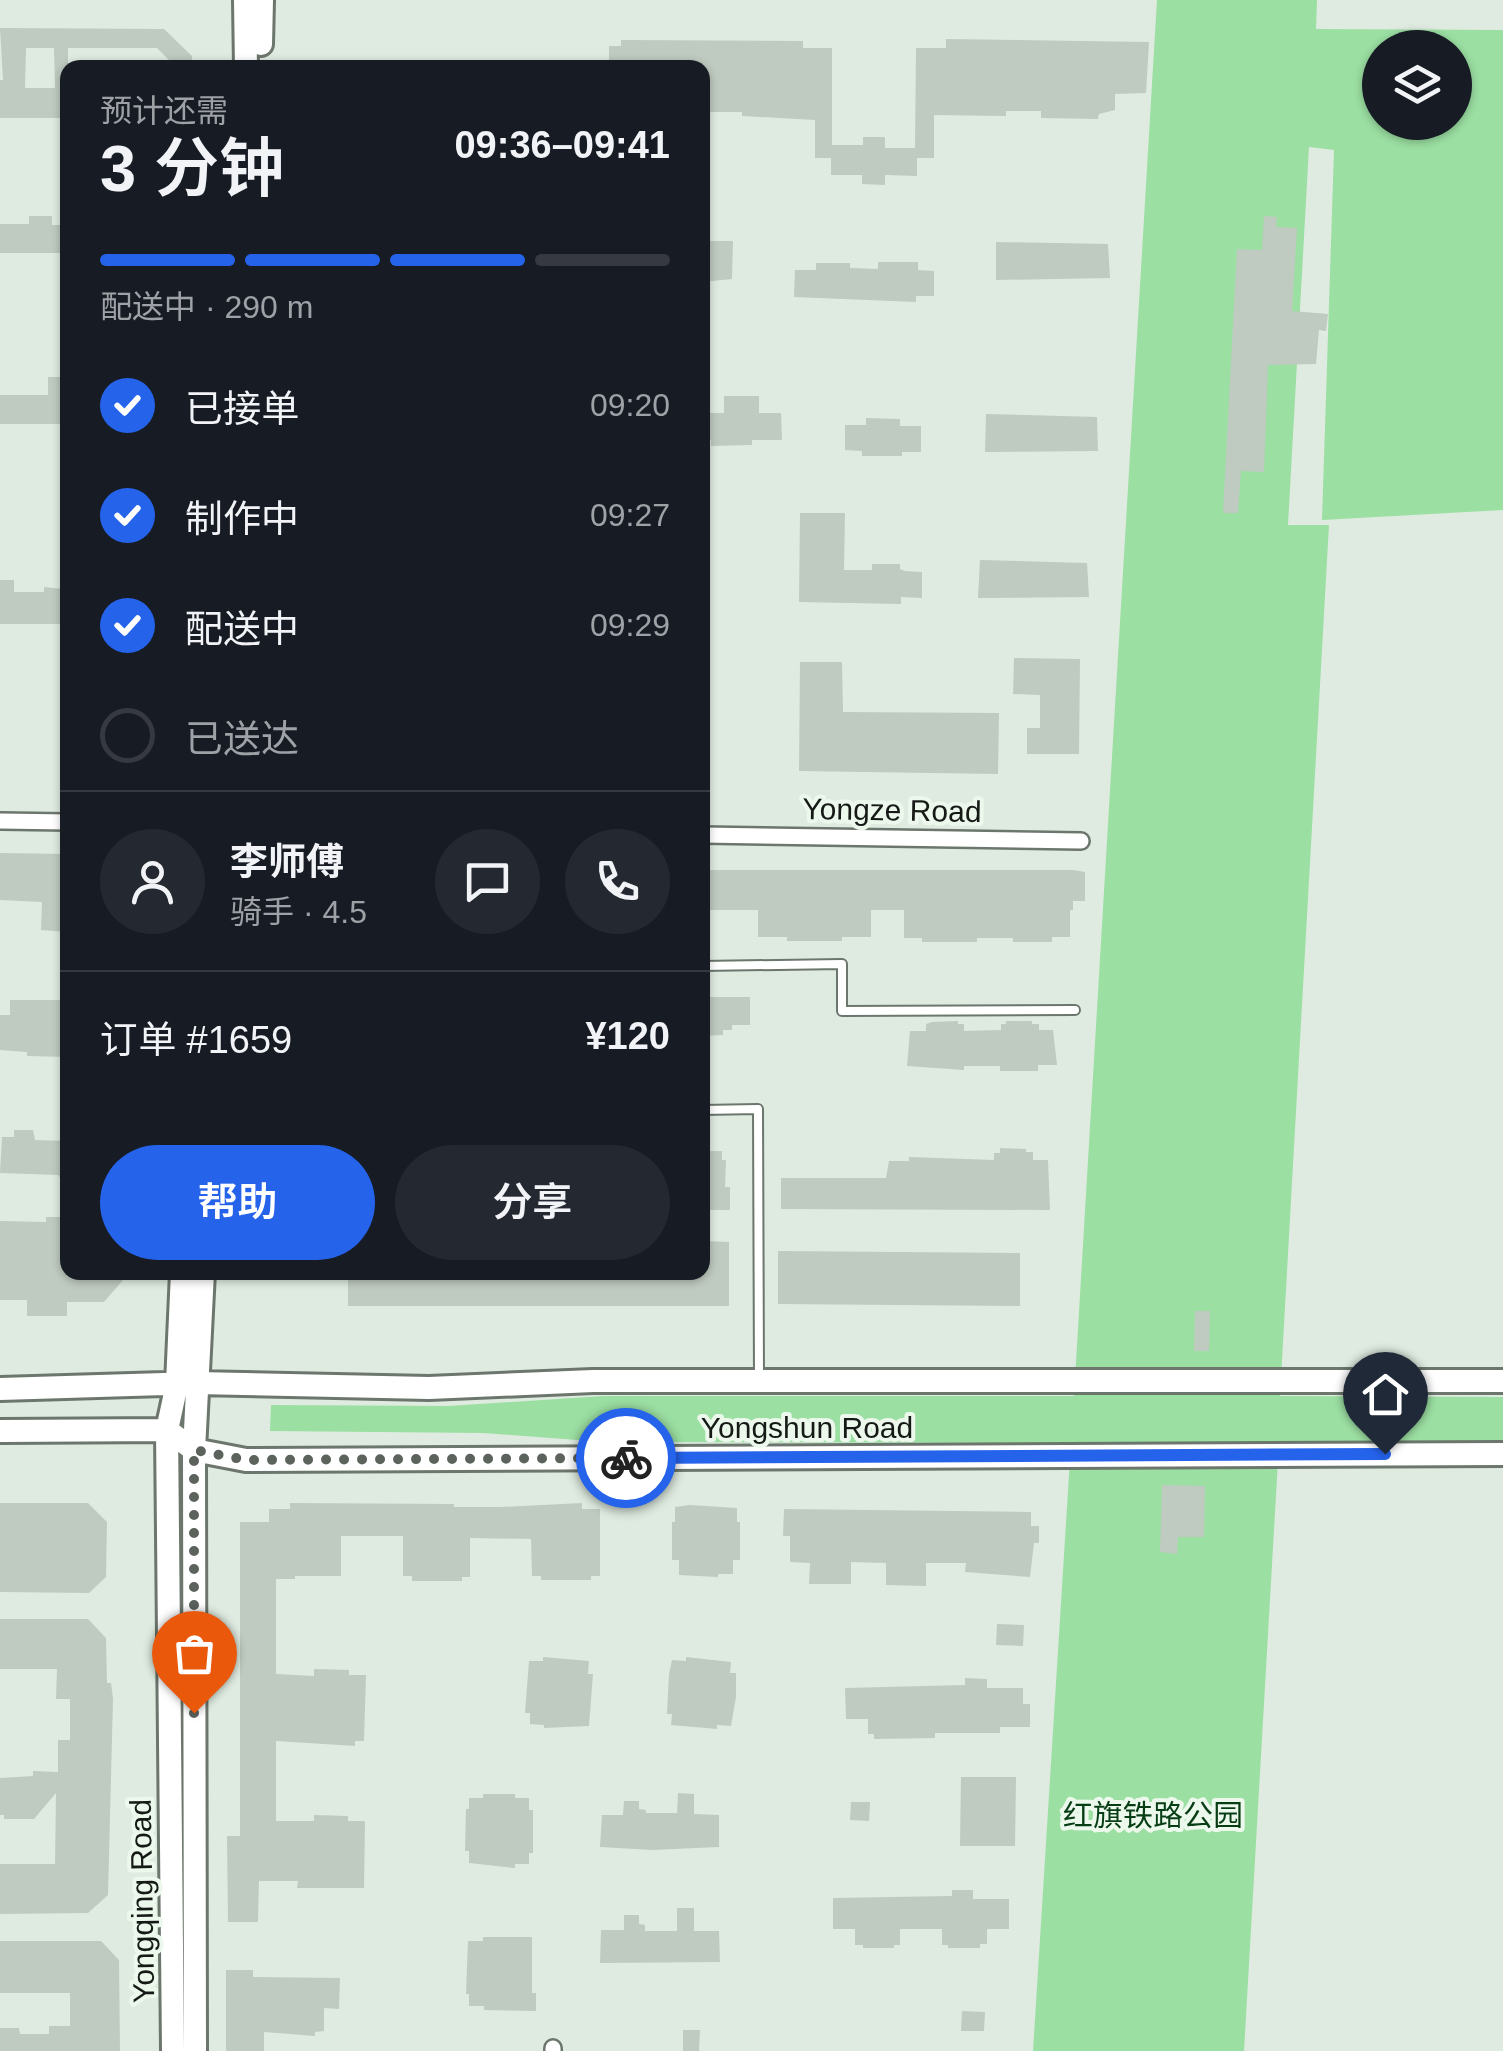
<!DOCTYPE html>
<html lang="zh">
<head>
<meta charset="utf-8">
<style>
  :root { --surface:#171b24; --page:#242831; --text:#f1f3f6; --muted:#9ea1a6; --line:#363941; --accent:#2563eb }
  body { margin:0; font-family:Arial,"Noto Sans SC",sans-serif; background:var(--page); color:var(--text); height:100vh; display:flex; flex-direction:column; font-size:38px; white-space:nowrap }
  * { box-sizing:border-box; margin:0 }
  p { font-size:32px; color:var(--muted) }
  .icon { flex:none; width:55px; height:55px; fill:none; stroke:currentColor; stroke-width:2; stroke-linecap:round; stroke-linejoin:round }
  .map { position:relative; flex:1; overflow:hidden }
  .side { position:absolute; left:60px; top:60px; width:650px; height:1220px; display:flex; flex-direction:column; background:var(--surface); border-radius:20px; box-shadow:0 2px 8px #0004 }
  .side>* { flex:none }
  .tools { position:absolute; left:1362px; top:30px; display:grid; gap:20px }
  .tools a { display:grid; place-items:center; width:110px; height:110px; border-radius:50%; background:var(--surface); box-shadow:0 2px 8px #0004; font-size:50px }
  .pin { position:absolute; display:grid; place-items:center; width:85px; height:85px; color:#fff; margin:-102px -42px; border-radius:50% 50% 50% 0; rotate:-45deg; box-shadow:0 0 10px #0007 }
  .pin .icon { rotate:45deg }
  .courier { position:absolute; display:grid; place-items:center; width:100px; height:100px; margin:-50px; border:8px solid #2563eb; border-radius:50%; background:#fff; color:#222; box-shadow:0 2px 12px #0007 }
  .summary em { font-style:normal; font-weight:600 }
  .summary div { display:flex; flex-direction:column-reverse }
  .summary { display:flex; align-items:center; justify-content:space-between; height:170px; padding:0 40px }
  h1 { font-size:65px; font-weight:600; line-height:75px }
  .bar { display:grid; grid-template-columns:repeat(4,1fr); gap:15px 10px; align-content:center; height:120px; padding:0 40px }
  .bar i { height:12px; border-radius:8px; background:var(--line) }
  .bar .current { background:var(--accent) }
  .bar p { grid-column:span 4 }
  .line { display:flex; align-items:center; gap:25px; padding:0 40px; border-top:2px solid var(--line) }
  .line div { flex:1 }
  .round { display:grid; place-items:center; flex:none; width:105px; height:105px; border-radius:52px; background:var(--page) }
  ol { padding:0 40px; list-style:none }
  li { display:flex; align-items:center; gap:30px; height:110px }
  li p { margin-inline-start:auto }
  li .icon { padding:10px; border-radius:50%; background:var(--accent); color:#fff; stroke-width:4 }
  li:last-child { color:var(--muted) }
  li i { width:55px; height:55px; border:5px solid var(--line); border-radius:50% }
  .button { display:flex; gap:20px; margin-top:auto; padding:20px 40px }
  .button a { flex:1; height:115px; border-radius:60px; background:var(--accent); color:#fff; font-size:40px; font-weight:600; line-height:115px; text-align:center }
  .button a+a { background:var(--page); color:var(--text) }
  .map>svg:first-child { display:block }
  .green { fill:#9bdfa2; fill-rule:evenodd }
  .building { fill:#bfcac0; fill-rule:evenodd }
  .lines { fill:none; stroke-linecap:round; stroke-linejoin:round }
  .lane-casing { stroke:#6c766c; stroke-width:12 }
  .street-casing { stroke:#6c766c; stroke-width:20 }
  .secondary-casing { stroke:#6c766c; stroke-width:28 }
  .lane { stroke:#fff; stroke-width:8 }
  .street { stroke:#fff; stroke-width:15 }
  .secondary { stroke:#fff; stroke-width:22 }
  .done { stroke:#5c635d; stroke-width:10; stroke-dasharray:0 18 }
  .route { stroke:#2563eb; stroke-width:12 }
  .labels { text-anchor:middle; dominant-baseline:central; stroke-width:8; stroke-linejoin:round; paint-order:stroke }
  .street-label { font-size:30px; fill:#161a16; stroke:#edf8ed }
  .park-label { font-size:30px; fill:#073d15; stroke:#edf8ed }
</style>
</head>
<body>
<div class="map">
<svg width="1503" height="2051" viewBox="0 0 1503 2051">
  <rect width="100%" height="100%" fill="#dfebe0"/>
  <path class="green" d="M 1157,0 L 1317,0 L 1316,29 L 1503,30 L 1503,510 L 1322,520 L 1334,150 L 1309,147 L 1288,525 L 1329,525 L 1280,1396 L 1503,1397 L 1503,1443 L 1279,1443 L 1244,2051 L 1033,2051 L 1071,1443 L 604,1442 L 483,1433 L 270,1431 L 271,1405 L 448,1406 L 603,1396 L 1074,1396 ZM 1380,48 L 1455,48 L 1455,122 L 1380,122 Z"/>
  <path class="building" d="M 0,28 L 164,29 L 192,56 L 192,68 L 177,68 L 157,48 L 68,48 L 68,118 L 0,118 L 0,80 L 3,80 ZM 26,48 L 54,48 L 55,88 L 25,88 Z
    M 946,39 L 1149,42 L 1146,93 L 1115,94 L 1115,110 L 1099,114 L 1098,119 L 1041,118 L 1041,111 L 1006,111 L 1006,116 L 934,115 L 934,158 L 917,158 L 917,176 L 885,175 L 885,185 L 862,184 L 862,175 L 831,175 L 831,158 L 815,158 L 815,120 L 742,116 L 742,112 L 702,112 L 702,68 L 609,68 L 609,46 L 621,46 L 621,40 L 803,41 L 803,48 L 832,48 L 832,145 L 863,145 L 863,137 L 885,137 L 885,148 L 915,148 L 916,48 L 946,48 Z
    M 29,216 L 52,216 L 52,225 L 68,225 L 68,253 L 0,253 L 0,224 L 29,224 Z
    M 1264,216 L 1277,217 L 1276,227 L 1297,228 L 1292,311 L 1328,314 L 1326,331 L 1319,330 L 1316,364 L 1268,365 L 1264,472 L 1241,471 L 1238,513 L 1223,513 L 1237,249 L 1262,250 Z
    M 702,241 L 733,241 L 732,279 L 702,282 Z
    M 996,242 L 1108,244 L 1110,278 L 996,280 Z
    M 878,262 L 918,262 L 918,270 L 934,271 L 934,296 L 916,296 L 916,302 L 794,297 L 795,270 L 816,270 L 816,263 L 850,263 L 850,268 L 878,269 Z
    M 48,377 L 68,377 L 68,424 L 0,424 L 0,395 L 48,395 Z
    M 724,396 L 759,396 L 759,413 L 781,413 L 782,440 L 752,440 L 752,445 L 711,446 L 711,440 L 702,440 L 702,413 L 724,413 Z
    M 986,414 L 1097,417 L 1098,451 L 985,452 Z
    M 866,418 L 900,419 L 900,426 L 921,426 L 921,452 L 902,452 L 902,456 L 862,456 L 862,451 L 845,450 L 845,425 L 866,425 Z
    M 800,513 L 845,513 L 844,570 L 872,570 L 872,564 L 900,564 L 900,569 L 905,571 L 922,572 L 922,598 L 901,597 L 901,604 L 799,602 Z
    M 980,560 L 1087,563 L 1089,597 L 978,598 Z
    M 0,580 L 14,580 L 14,592 L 44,592 L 44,587 L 63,589 L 63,593 L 68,593 L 68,624 L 0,624 Z
    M 1014,658 L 1080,659 L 1079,754 L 1027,754 L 1027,728 L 1040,728 L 1040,695 L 1013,694 Z
    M 800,662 L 842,662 L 843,712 L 999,713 L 998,774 L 799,771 Z
    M 0,853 L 68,854 L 68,932 L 41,930 L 42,902 L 0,900 Z
    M 702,870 L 1073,870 L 1085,872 L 1085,901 L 1073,901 L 1073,910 L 1070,910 L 1070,937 L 1052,937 L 1052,942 L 1013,942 L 1013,938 L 977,938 L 977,942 L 922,942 L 922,938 L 904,938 L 904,910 L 871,910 L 871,937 L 842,937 L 842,941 L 787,941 L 787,937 L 758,937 L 758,910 L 702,910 Z
    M 702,997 L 750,997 L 750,1025 L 732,1025 L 732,1030 L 723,1030 L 723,1035 L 702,1036 Z
    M 10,1000 L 68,1000 L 68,1057 L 27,1056 L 27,1052 L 0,1050 L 0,1015 L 10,1015 Z
    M 958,1021 L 958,1024 L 964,1024 L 964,1031 L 1001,1030 L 1001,1024 L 1006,1024 L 1006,1021 L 1032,1021 L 1032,1024 L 1039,1024 L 1039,1030 L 1053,1030 L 1057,1065 L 1038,1065 L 1038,1071 L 1000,1071 L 1000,1066 L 964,1066 L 964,1070 L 907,1066 L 910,1031 L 926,1031 L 926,1024 L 932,1022 Z
    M 14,1130 L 33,1130 L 35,1140 L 68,1141 L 68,1187 L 58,1175 L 0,1173 L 2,1137 L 14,1137 Z
    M 1000,1148 L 1026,1149 L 1026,1152 L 1033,1152 L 1033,1160 L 1048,1160 L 1050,1210 L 781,1209 L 781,1178 L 886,1178 L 889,1161 L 909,1161 L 909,1157 L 994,1160 L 994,1153 L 1000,1153 Z
    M 702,1151 L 722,1151 L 722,1160 L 726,1160 L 725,1187 L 730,1187 L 730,1210 L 702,1210 Z
    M 46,1217 L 68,1217 L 68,1272 L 130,1272 L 104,1302 L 67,1302 L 67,1316 L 27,1316 L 27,1300 L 0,1300 L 0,1221 L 46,1222 Z
    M 702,1241 L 729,1242 L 729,1306 L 348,1306 L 348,1272 L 702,1272 Z
    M 778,1251 L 1020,1253 L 1020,1306 L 778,1304 Z
    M 1195,1311 L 1210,1311 L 1209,1351 L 1194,1351 Z
    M 1162,1485 L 1205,1486 L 1204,1537 L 1178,1537 L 1177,1554 L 1160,1552 Z
    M 0,1503 L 88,1503 L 107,1522 L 106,1577 L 89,1593 L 0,1592 Z
    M 290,1503 L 454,1504 L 454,1507 L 501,1507 L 582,1503 L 582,1509 L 600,1509 L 600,1576 L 591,1576 L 591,1580 L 541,1580 L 541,1576 L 532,1576 L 531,1539 L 470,1538 L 470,1577 L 462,1577 L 462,1581 L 412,1581 L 412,1576 L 403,1576 L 403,1536 L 341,1536 L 341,1576 L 295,1576 L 295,1579 L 276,1579 L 276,1674 L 314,1676 L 314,1669 L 349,1670 L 349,1675 L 366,1675 L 364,1741 L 355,1741 L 355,1746 L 276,1741 L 276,1821 L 314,1821 L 314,1815 L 348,1816 L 348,1821 L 365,1821 L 364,1888 L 297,1888 L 298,1881 L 259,1881 L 258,1922 L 228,1922 L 227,1836 L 240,1836 L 240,1522 L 269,1522 L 269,1509 L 290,1509 Z
    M 690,1505 L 737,1508 L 737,1522 L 740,1522 L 740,1560 L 733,1560 L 733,1574 L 718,1574 L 718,1577 L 679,1575 L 679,1560 L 672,1560 L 672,1522 L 675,1522 L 675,1507 Z
    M 784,1509 L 1031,1512 L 1031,1526 L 1039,1526 L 1039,1543 L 1034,1543 L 1030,1577 L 965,1572 L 966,1563 L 926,1563 L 926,1586 L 886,1585 L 886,1563 L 851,1562 L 851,1584 L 809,1584 L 810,1563 L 790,1562 L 790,1536 L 783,1536 Z
    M 0,1619 L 88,1619 L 106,1638 L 107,1683 L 111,1683 L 113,1699 L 108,1895 L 88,1913 L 0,1914 L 0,1864 L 55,1864 L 56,1793 L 34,1819 L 4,1819 L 4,1815 L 0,1815 L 0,1778 L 33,1776 L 33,1771 L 58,1772 L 58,1740 L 70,1740 L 70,1699 L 56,1699 L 57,1669 L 0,1669 Z
    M 997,1624 L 1024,1625 L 1023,1646 L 996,1645 Z
    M 543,1657 L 589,1661 L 588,1674 L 593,1674 L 589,1726 L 544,1728 L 544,1725 L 530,1724 L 530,1713 L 525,1713 L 529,1661 L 543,1661 Z
    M 686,1657 L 731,1662 L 730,1673 L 736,1673 L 736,1697 L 731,1726 L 717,1725 L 717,1729 L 671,1725 L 672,1714 L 667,1714 L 669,1674 L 672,1660 L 686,1661 Z
    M 965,1678 L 987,1679 L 987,1688 L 1023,1688 L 1023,1704 L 1030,1704 L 1030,1727 L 1000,1727 L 1000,1733 L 935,1733 L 935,1738 L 874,1739 L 874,1734 L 868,1734 L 868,1719 L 846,1719 L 845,1688 L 965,1685 Z
    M 961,1777 L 1016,1777 L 1015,1846 L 960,1846 Z
    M 678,1793 L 694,1794 L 694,1814 L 719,1815 L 719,1847 L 652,1850 L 600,1847 L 602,1815 L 623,1815 L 624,1801 L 639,1801 L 639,1809 L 646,1810 L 646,1813 L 677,1813 Z
    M 483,1794 L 515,1794 L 515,1798 L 529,1798 L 529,1810 L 533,1810 L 533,1853 L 529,1853 L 529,1864 L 515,1864 L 515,1868 L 469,1863 L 469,1851 L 465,1851 L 466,1809 L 469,1809 L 469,1798 L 483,1798 Z
    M 851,1802 L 870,1802 L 869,1821 L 850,1820 Z
    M 952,1890 L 973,1890 L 973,1899 L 1009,1899 L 1009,1929 L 987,1929 L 987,1944 L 980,1944 L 980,1948 L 948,1948 L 948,1945 L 942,1945 L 942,1929 L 900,1929 L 900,1945 L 894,1945 L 894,1948 L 863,1948 L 863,1945 L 855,1945 L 855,1929 L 833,1929 L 833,1898 L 952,1896 Z
    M 677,1908 L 694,1908 L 694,1931 L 719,1931 L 720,1962 L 600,1963 L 601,1930 L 624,1930 L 624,1915 L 639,1915 L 639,1924 L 645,1925 L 645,1931 L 677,1931 Z
    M 483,1937 L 532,1937 L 532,1993 L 536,1993 L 536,2011 L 484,2010 L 484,2006 L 469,2006 L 469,1994 L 466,1994 L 468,1941 L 483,1941 Z
    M 0,1941 L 101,1941 L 119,1960 L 120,2051 L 0,2051 L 0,2028 L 19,2028 L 20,2034 L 49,2034 L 49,2026 L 70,2026 L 70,1993 L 0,1993 Z
    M 226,1970 L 253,1970 L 253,1977 L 340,1978 L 339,2009 L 324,2008 L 324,2031 L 315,2032 L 315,2036 L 264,2032 L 264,2051 L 226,2051 Z
    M 962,2011 L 985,2012 L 984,2031 L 961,2031 Z
    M 683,2030 L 700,2030 L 699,2051 L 683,2051 Z"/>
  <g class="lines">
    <g class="lane-casing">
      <path id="lane" d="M 702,966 L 842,964 L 842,1011 L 1075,1010
        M 702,1110 L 758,1109 L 759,1377"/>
    </g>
    <g class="street-casing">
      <path id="street" d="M 0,821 L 68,822
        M 702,835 L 1081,841
        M 553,2048 L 553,2051"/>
    </g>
    <g class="secondary-casing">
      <path id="secondary" d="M 245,0 L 246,68
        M 261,44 L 262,0
        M 0,1389 L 197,1383 L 429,1388 L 593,1381 L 1503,1381
        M 0,1431 L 167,1430 L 194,1450 L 246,1460 L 1503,1454
        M 173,2051 L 167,1430 L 177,1384 L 182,1272
        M 195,2051 L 194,1450 L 203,1272"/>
    </g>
    <use href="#lane" class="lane"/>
    <use href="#street" class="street"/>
    <use href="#secondary" class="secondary"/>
  </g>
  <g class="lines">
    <path class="done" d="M 194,1713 L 194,1450 L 246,1460 L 626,1458"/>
    <path class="route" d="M 626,1458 L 1385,1454"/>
  </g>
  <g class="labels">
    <g class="street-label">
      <text transform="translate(892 810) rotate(1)">Yongze Road</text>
      <text x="807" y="1427">Yongshun Road</text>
      <text transform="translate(142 1901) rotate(-91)">Yongqing Road</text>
    </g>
    <g class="park-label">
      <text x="1153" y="1815">红旗铁路公园</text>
    </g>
  </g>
</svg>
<div class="tools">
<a><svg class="icon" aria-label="layers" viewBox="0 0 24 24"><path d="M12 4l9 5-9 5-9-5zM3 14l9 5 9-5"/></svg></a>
</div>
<div class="pin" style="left:194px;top:1713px;background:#ea580c"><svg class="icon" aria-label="bag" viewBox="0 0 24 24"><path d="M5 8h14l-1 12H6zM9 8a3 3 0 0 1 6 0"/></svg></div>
<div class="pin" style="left:1385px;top:1454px;background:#1f2937"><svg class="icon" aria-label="home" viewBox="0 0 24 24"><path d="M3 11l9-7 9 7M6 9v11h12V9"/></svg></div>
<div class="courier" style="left:626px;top:1458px"><svg class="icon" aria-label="bike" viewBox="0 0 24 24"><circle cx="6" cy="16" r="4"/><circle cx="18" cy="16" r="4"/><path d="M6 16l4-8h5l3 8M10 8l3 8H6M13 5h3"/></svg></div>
<section class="side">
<div class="summary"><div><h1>3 分钟</h1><p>预计还需</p></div><em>09:36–09:41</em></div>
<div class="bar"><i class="current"></i><i class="current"></i><i class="current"></i><i></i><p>配送中 · 290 m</p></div>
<ol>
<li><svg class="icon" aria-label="check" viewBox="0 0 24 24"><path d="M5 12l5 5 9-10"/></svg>已接单<p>09:20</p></li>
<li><svg class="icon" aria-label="check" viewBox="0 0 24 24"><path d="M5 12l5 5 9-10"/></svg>制作中<p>09:27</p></li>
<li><svg class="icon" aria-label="check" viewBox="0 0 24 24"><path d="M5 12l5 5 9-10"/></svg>配送中<p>09:29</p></li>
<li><i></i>已送达</li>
</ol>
<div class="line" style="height:180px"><a class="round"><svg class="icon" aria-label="person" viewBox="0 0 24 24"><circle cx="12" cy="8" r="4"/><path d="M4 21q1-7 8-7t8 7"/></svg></a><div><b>李师傅</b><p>骑手 · 4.5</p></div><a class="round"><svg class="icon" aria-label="chat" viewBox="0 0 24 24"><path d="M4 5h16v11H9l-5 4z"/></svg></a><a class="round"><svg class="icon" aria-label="phone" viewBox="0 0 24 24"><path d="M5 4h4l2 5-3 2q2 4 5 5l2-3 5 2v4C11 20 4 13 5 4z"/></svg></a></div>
<div class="line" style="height:130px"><div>订单 #1659</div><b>¥120</b></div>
<div class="button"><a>帮助</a><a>分享</a></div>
</section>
</div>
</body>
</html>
